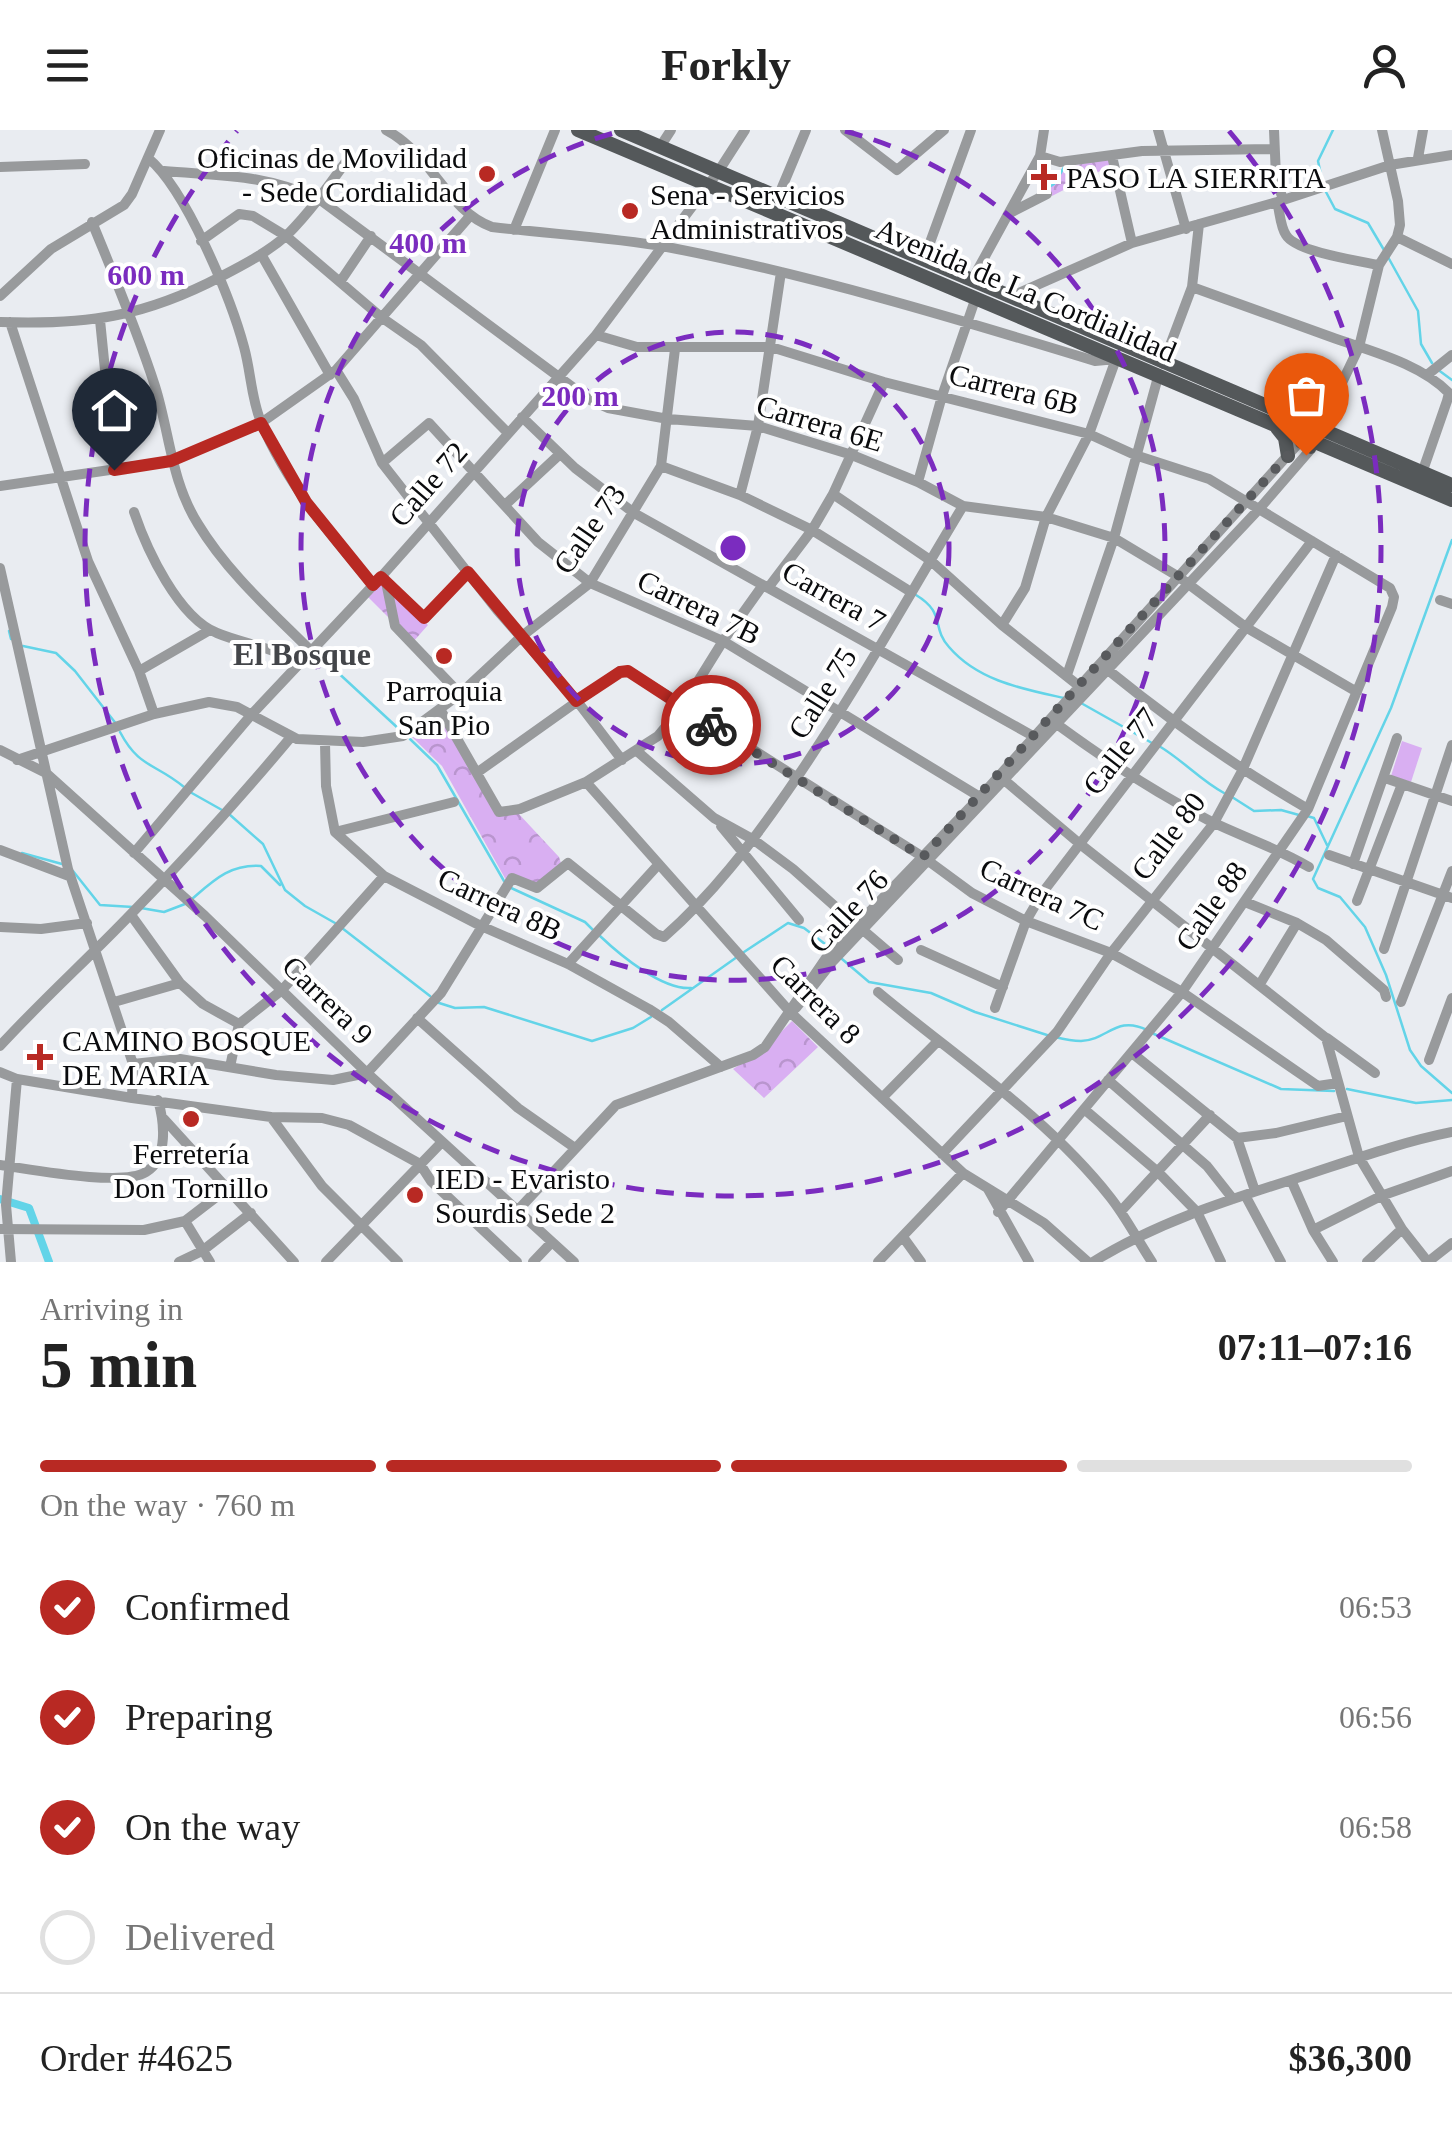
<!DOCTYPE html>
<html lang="en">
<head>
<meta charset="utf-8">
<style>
  :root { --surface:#fff; --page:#f6f6f6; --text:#222; --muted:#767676; --line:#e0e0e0; --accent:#b82923 }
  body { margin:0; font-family:Georgia,serif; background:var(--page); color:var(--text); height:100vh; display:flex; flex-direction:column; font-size:38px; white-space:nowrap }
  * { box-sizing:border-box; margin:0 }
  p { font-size:32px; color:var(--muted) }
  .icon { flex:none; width:55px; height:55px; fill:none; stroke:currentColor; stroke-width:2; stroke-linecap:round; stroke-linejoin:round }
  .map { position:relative; height:1132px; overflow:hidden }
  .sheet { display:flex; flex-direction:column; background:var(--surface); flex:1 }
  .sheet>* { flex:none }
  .pin { position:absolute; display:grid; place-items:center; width:85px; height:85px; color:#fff; margin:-102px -42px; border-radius:50% 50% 50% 0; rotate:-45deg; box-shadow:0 0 10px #0007 }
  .pin .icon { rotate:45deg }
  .courier { position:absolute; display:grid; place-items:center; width:100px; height:100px; margin:-50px; border:8px solid #b82923; border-radius:50%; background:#fff; color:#222; box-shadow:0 2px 12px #0007 }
  .overview em { font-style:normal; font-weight:700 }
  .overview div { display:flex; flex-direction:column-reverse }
  .overview { display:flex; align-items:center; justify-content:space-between; height:170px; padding:0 40px }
  h1 { font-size:65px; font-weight:700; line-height:75px }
  .bar { display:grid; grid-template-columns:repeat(4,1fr); gap:15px 10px; align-content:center; height:120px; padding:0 40px }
  .bar i { height:12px; border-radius:8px; background:var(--line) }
  .bar .on { background:var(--accent) }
  .bar p { grid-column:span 4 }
  .line { display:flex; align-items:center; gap:25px; padding:0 40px; border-top:2px solid var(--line) }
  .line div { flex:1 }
  ol { padding:0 40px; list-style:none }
  li { display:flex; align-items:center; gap:30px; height:110px }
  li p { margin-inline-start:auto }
  li .icon { padding:10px; border-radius:50%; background:var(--accent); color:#fff; stroke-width:4 }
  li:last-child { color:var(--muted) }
  li i { width:55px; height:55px; border:5px solid var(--line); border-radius:50% }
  header { display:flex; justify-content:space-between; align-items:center; height:130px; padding:0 40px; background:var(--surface); font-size:45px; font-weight:700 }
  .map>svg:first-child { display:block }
  .green { fill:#d9aff2 }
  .forest { fill:url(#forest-crowns) }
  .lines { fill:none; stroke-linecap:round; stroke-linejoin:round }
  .stream { stroke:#63d4e8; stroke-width:2.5 }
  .canal { stroke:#63d4e8; stroke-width:8 }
  .minor { stroke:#989a9c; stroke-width:10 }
  .major { stroke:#54585a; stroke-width:14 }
  .done { stroke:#585a5d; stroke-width:10; stroke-dasharray:0 18 }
  .route { stroke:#b82923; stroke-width:12 }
  .ring { fill:none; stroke:#7b2cbf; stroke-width:5; stroke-dasharray:18 12 }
  .poi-dot { fill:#b82923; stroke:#fff; stroke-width:4 }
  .labels { text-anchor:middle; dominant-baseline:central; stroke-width:8; stroke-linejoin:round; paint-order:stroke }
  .poi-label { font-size:30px; fill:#0a0b0d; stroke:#fff; text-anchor:start }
  .street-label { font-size:30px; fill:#0a0b0d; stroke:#fff }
  .neighbourhood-label { font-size:32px; font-weight:bold; fill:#434549; stroke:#fff }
  .centre { fill:#7b2cbf; stroke:#fff; stroke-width:5 }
  .ring-label { font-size:30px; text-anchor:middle; font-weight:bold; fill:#7b2cbf; stroke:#fff; stroke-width:8; stroke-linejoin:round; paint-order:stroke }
</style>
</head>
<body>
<header><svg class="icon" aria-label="menu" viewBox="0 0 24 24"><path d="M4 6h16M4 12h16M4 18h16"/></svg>Forkly<svg class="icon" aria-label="person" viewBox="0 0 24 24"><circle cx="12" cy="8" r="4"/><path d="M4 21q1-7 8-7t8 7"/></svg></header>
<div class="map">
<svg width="1452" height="1132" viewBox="0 0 1452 1132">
  <defs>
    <pattern id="forest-crowns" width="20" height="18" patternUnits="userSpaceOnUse" patternTransform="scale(2.5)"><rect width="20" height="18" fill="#d9aff2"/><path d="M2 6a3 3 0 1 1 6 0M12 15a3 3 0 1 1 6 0" fill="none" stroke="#b995ce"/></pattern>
  </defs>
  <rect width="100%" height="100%" fill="#e9ecf1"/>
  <path class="green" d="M 1402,611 L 1422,618 L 1411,652 L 1391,646 Z"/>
  <path class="forest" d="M 1109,29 L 1110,36 L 1052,66 L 1049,59 L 1065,37 Z
    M 382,451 L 428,495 L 413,512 L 368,467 Z
    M 439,585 L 498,686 L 518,683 L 559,727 L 561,733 L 537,754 L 506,750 L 442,636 L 412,607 Z
    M 792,891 L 818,917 L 764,968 L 733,939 L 765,918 Z"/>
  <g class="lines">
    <path class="stream" d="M 1323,54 L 1318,31 L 1333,0
      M 1046,59 L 1054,54 L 1066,34
      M 1326,62 L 1335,79 L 1368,93 L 1384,120
      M 1388,127 L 1418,181 L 1421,214 L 1432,233
      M 1437,239 L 1452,250
      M 1452,410 L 1391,578 L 1313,749 L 1318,758 L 1340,767 L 1365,797 L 1386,845 L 1410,920 L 1421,936 L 1452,963
      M 916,465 C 946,483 931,497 949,517 C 978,551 1023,559 1064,568
      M 9,501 L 11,509
      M 23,516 L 56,523 L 75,541 L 117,595
      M 319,518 L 320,526 L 400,600
      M 1081,573 L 1152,613
      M 120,602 C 139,638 155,633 184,657
      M 410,609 L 437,635 L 504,751
      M 1159,616 C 1184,631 1200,650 1224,663
      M 190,662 L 222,680
      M 1232,667 L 1254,681 L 1281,680 L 1299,685
      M 229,684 L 263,714 L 285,760 L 305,776 L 335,793
      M 1307,686 L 1314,688 L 1327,715
      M 22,723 L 62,734
      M 73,741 L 100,775 L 133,777
      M 509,757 L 585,792 L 594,801
      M 192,769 C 214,750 230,734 261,736 L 280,755
      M 141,778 L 164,782 L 185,774
      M 342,798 L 430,866
      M 600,806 C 620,825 662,860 691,858
      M 744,822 L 788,793 L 804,798 L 829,817
      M 842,829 L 869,852 L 931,863 L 975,882 L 1047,905
      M 436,872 L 455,878 L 484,877 L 592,911 L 633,898 L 651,887
      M 662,880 L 737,827
      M 1154,904 L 1281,959 L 1334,961
      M 1055,907 C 1063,909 1073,911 1081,911 C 1108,910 1116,885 1147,900
      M 1347,959 L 1416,973 L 1452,970"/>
    <path class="canal" d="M 0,1069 L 29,1078 L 49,1132"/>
    <path class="minor" d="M 386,0 C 432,24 447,81 492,97 C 550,104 610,107 667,117 C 812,145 954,188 1095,231 L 1116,229 L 1089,304 L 1046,387 L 1025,458 L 1002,495
      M 845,0 L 897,40 L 944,0
      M 1158,0 L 1186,99
      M 1274,0 L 1276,47 L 1283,70
      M 660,17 L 671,0
      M 1040,26 L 1060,32 L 1142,21 L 1273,19
      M 1112,26 L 1132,113
      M 148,28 C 186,59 231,169 244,217 C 251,242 251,268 261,292 C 286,353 331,406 373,455
      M 1418,28 L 1423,0
      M 0,37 L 85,34
      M 164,41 C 224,46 263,44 319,69 L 590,270 L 608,278 L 668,289 L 758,296 L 852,325 L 918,352 L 963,376 L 1046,387 L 1114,408 L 1179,447 L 1247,498 L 1357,562
      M 778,67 L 806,0
      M 1277,72 C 1280,82 1280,96 1286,105 C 1296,122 1359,131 1379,135
      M 1008,84 L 1047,64
      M 92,92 C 114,146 137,200 155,256 C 170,304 171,351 198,394 C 227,442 271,481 310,520
      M 514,100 L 555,0
      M 1397,107 L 1452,134
      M 201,111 L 239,84 L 253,86 L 286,106 L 381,187 L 421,215 L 507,302
      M 261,124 L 330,245
      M 924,129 L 971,0
      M 972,150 L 1040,26 L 1044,0
      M 340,152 L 371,106
      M 1192,157 C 1238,174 1285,190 1331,207 C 1370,221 1420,233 1449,263 L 1447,271 L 1422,343
      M 0,166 L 51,119 L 124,75 L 132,64 L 160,0
      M 1012,166 L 1132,113 L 1277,72 L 1390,35 L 1452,25
      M 100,190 L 115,340
      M 0,192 C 88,195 144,187 222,146 C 245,134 268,122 287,105 C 309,83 327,58 345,33
      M 10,192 L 88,431 L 139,541 L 154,584
      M 596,205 L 637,217 L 771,217 L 884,252 L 1089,304 L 1135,325 L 1209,349 L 1390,458 L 1394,467 L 1392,477 L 1308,679 L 1182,862 L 998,1082
      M 1163,234 L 1192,157 L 1199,94
      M 336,240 L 354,269 L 382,333 L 497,480 L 577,571 L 622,630
      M 1427,245 L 1452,225
      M 522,287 L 575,338 L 634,383 L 1033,606
      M 382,333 L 429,293 L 538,412 L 590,453 L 723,511 L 980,667
      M 661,336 L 740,365 L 812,400 L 911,462
      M 918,352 L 942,266 L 976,167
      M 0,356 L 171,331 L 261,293 L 336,240 L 470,86
      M 833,364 L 930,430 L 1002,495 L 1079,556
      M 740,365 L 758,296 L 781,142
      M 505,375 L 560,324
      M 134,382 C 147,420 178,487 217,503 C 243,514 274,517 298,533
      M 0,438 L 68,739 L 133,934 L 132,968
      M 385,451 L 424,488 L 468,442
      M 386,452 L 395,496 L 460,564
      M 768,458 L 812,400 L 833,364 L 884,252
      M 1440,470 L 1452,474
      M 1108,540 C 1172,592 1237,638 1308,679
      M 139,541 L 210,500
      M 1067,545 L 1114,408 L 1158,247
      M 440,579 L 499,682 L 520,679 L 586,652 L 658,606 L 682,577 L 723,511 L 763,455
      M 1058,595 C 1107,631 1156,663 1210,691 C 1243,707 1277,718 1309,737
      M 325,613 L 326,656 L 335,702 L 384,746 L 481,796 L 568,834 L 649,879 L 669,892 L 721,937
      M 0,620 L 46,643 L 205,786 L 367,943 L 574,1132
      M 638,622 L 714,688 L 754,710 L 793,739 L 856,795
      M 17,630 L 154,584 L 209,572 L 237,577 L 297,609 L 363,612 L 403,606 L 460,564 L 522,506 L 590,453 L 661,336 L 675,219
      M 478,642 L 620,541 L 628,541 L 923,727 L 972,763 L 1026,791 L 1111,823 L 1182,862 L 1318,956 L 1338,953
      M 1385,648 L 1452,671
      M 1003,649 L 1080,714 L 1326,908 L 1359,1027 L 1402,1099 L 1428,1132
      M 586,652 L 791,883 L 963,1043 L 1044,1093 L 1088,1132
      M 721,696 L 799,790
      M 335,702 L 454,672
      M 0,720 L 69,746
      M 134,723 L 252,584 L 381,447 L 596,205 L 718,42 L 745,0
      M 1329,725 L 1452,768
      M 1353,734 L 1397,608
      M 1357,771 L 1402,654
      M 1245,772 L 1297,793 L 1326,810 L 1384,860 L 1386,867
      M 131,785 L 180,853 L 203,874 L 239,894
      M 0,797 L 41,799 L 87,793
      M 863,800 L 898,830
      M 1384,819 L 1452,615
      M 921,820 L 1003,857
      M 568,834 L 658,735
      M 1260,854 L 1297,793
      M 878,862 C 957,928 1046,986 1110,1067 C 1126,1087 1138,1111 1152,1132
      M 114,872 L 180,853
      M 1401,872 L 1452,741
      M 796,878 L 833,831 L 1260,378 L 1311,319 L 1310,311
      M 995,878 L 1026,791 L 1043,762 L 1312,411
      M 417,888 L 518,978 L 575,1018
      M 1327,908 L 1375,943
      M 0,916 C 42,870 88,829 131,784 C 187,727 240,668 291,607
      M 1132,923 L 1237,1008 L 1255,1061
      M 1429,930 L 1452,868
      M 133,934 L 180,929 L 276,945 L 333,950 L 367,943 L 441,863 L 512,748 L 537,758 L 568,733 L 656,804 L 664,807 C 713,764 750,715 787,662 C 851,570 905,472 963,376
      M 230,937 L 239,894 L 282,860 L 384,746
      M 0,942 L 17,949 L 132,968 L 271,987 L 322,988 L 349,995 L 420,1034 L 431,1051 L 517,1132
      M 1108,950 L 1207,1036 L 1233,1069
      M 882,968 L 937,912
      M 1084,979 L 1158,1042 L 1197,1082 L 1221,1132
      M 271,987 L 322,1056 L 398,1132
      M 164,989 L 294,1132
      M 1237,1008 L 1276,1003 L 1347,986
      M 942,1024 L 1057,902 L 1111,823 L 1214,693 L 1242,641 L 1336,425
      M 0,1035 C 30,1039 122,1057 146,1042 C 169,1028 164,991 158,970
      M 1291,1050 L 1313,1100 L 1333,1132
      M 988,1059 L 1029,1132
      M 1245,1065 L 1281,1132
      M 518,1080 L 616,975 L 753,925 L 765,917 L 828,825 L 980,667 L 1298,314 L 1310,311 L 1319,301 L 1359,217 L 1379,135 L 1397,107 L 1400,95 L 1398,71 L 1382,0
      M 1121,1081 L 1210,985
      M 185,1091 L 210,1132
      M 0,1099 L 144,1100 L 185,1091 L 228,1058
      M 1313,1100 L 1381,1066 L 1452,1041
      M 903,1107 L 921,1132
      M 11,1132 L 6,1075 L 17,949
      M 179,1132 L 202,1121 L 251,1083
      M 326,1132 L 442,1012
      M 533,1132 L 552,1112
      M 878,1132 L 963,1043
      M 1093,1132 C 1154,1094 1222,1072 1291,1050 C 1344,1033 1397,1013 1452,1002
      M 1367,1132 L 1402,1099
      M 1428,1132 L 1452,1113"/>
    <path class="major" d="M 578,0 L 1452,370
      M 621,0 L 1452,355
      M 1277,298 L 1285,308 L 1288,326"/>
  </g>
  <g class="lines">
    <path class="done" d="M 711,595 L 923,727 L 1298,314 L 1310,311 L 1311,319 L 1306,325"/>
    <path class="route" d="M 114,340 L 171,331 L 261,293 L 306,372 L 373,455 L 381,447 L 424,488 L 468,442 L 576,571 L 620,542 L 628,541 L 711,595"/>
  </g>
  <g class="ring">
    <circle cx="733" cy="418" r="216"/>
    <path d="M845 1A432 432 0 1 1 621 1"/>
    <path d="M1229 1A648 648 0 1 1 237 1"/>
  </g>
  <g class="poi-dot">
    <circle cx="487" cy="44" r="10"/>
    <path d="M1039 32h10v10h10v10h-10v10h-10v-10h-10v-10h10z"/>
    <circle cx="630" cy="81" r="10"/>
    <circle cx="444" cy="526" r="10"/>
    <path d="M35 912h10v10h10v10h-10v10h-10v-10h-10v-10h10z"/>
    <circle cx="191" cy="989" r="10"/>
    <circle cx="415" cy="1065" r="10"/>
  </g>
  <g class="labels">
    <g class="poi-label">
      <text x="467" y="27" text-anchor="end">Oficinas de Movilidad<tspan x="467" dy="34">- Sede Cordialidad</tspan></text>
      <text x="1066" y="47">PASO LA SIERRITA</text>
      <text x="650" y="64">Sena - Servicios<tspan x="650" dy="34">Administrativos</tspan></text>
      <text x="444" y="560" text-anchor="middle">Parroquia<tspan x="444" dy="34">San Pio</tspan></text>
      <text x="62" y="910">CAMINO BOSQUE<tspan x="62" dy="34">DE MARIA</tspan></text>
      <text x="191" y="1023" text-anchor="middle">Ferretería<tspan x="191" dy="34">Don Tornillo</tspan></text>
      <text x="435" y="1048">IED - Evaristo<tspan x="435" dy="34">Sourdis Sede 2</tspan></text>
    </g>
    <g class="street-label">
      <text transform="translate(1026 160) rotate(23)">Avenida de La Cordialidad</text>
      <text transform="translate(1014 259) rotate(14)">Carrera 6B</text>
      <text transform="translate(820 293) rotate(17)">Carrera 6E</text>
      <text transform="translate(428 354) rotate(-49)">Calle 72</text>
      <text transform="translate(589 399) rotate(-55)">Calle 73</text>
      <text transform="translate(834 466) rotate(29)">Carrera 7</text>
      <text transform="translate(699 477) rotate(26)">Carrera 7B</text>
      <text transform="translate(822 563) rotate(-58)">Calle 75</text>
      <text transform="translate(1120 621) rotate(-52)">Calle 77</text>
      <text transform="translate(1168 706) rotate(-53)">Calle 80</text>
      <text transform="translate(1042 764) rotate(25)">Carrera 7C</text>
      <text transform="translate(500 774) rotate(25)">Carrera 8B</text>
      <text transform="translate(1211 776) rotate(-55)">Calle 88</text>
      <text transform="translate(848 781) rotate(-47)">Calle 76</text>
      <text transform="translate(816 869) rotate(45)">Carrera 8</text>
      <text transform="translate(328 870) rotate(44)">Carrera 9</text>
    </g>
    <g class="neighbourhood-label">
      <text x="302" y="524">El Bosque</text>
    </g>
  </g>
  <circle cx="733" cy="418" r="15" class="centre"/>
  <g class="ring-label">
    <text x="428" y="123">400 m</text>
    <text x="146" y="155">600 m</text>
    <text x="580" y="276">200 m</text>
  </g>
</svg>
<div class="pin" style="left:1306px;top:325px;background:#ea580c"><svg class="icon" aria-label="bag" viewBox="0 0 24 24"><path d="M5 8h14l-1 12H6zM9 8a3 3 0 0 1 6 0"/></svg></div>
<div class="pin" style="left:114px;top:340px;background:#1f2937"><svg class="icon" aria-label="home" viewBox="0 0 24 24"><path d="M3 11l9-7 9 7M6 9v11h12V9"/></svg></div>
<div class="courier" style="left:711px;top:595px"><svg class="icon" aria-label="bike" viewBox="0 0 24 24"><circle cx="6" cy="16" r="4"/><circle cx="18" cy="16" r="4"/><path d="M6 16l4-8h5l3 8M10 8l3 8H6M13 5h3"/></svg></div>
</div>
<section class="sheet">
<div class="overview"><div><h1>5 min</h1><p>Arriving in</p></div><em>07:11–07:16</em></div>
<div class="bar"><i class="on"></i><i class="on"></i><i class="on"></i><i></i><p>On the way · 760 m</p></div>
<ol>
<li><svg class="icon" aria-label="check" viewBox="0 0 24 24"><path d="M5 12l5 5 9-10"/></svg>Confirmed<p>06:53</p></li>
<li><svg class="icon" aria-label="check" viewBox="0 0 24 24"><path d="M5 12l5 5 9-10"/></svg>Preparing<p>06:56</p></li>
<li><svg class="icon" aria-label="check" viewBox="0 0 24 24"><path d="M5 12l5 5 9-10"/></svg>On the way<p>06:58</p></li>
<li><i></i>Delivered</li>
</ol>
<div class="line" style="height:130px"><div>Order #4625</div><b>$36,300</b></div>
</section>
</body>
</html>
